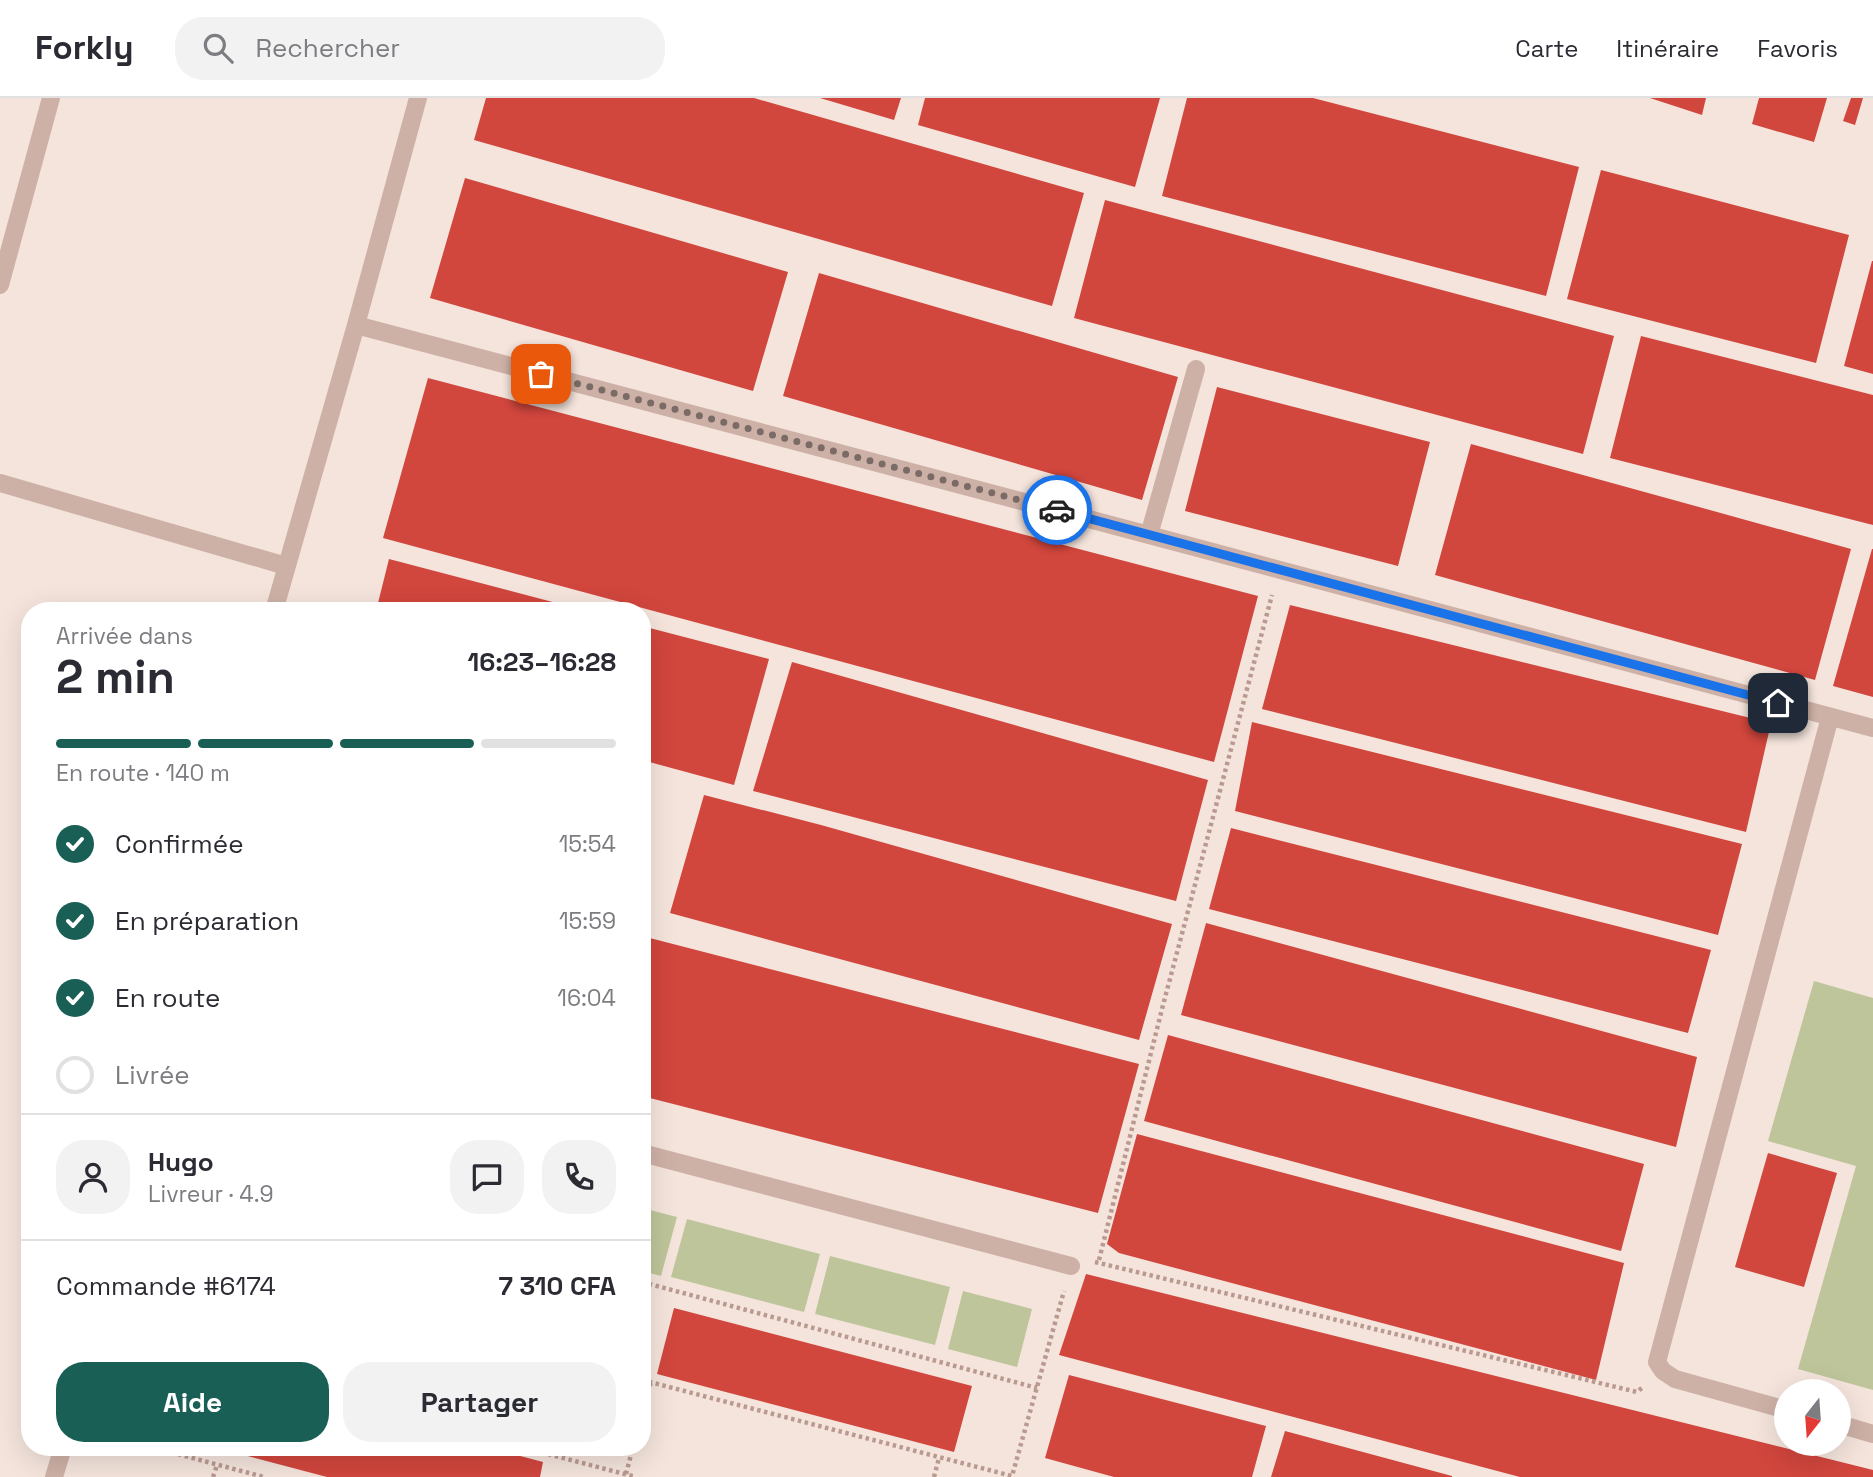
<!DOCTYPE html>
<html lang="fr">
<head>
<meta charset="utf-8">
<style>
  :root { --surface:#fff; --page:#f2f2f3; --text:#2b2b33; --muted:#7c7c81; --line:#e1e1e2; --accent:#195f56 }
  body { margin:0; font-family:"Space Grotesk",sans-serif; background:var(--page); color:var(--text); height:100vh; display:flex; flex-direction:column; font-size:26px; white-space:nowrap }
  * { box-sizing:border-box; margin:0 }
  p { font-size:23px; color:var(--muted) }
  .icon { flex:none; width:38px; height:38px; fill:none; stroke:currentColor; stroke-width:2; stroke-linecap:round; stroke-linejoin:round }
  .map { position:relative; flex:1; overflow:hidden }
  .details { position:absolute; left:21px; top:504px; width:630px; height:854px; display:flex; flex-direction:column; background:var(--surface); border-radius:28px; box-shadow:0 7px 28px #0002 }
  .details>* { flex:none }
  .needle { width:46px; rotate:197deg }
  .fabs { position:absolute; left:1774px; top:1281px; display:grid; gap:14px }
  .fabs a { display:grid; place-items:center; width:77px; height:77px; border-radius:50%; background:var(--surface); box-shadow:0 7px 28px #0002; font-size:35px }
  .pin { position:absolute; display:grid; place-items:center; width:60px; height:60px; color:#fff; margin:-30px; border-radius:14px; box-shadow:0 4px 10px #0006 }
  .courier { position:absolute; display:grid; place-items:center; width:70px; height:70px; margin:-35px; border:5px solid #1a73e8; border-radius:50%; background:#fff; color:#222; box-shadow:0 2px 9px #0007 }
  .overview em { font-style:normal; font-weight:700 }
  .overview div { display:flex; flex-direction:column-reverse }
  .overview { display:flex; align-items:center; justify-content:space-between; height:119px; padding:0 35px }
  h1 { font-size:46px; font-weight:700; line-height:52px }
  .bar { display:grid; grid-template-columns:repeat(4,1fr); gap:10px 7px; align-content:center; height:84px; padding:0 35px }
  .bar i { height:9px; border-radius:5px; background:var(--line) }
  .bar .selected { background:var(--accent) }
  .bar p { grid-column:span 4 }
  .line { display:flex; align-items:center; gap:18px; padding:0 35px; border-top:2px solid var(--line) }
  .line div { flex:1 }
  .round { display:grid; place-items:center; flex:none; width:74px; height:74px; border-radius:28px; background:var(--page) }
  ol { padding:0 35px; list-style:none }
  li { display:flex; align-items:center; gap:21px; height:77px }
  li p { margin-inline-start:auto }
  li .icon { padding:7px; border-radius:50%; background:var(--accent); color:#fff; stroke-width:4 }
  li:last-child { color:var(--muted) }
  li i { width:38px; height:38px; border:4px solid var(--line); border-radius:50% }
  .cta { display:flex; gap:14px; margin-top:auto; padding:14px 35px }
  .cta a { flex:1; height:80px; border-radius:28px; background:var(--accent); color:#fff; font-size:28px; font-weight:700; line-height:80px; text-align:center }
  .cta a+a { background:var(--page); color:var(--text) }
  header { display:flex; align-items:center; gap:42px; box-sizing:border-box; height:98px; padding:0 35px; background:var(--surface); border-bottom:2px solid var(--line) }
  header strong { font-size:33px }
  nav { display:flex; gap:38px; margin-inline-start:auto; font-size:24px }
  .search { width:490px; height:63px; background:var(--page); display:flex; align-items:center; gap:18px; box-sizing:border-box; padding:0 24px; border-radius:28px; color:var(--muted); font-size:26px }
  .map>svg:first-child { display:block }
  .green { fill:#bec59a }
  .building { fill:#d1463d }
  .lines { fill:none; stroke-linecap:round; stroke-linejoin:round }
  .path { stroke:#ba9a90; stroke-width:4.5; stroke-dasharray:3.5 3.5; stroke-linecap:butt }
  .minor { stroke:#ceb1a6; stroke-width:18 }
  .done { stroke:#7a6b67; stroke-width:7; stroke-dasharray:0 12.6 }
  .route { stroke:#1a73e8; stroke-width:9 }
</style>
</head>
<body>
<header>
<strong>Forkly</strong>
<div class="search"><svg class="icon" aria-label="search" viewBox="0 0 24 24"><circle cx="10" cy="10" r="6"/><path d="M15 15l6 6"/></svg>Rechercher</div>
<nav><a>Carte</a><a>Itinéraire</a><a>Favoris</a></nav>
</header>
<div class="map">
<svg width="1873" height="1379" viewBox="0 0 1873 1379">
  <rect width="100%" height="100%" fill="#f4e4dc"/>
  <path class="green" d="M 1814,883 L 1873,900 L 1873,1292 L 1798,1271 L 1856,1068 L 1768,1043 Z
    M 642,1110 L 677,1119 L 661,1178 L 642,1173 Z
    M 687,1121 L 820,1156 L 804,1214 L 671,1179 Z
    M 830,1158 L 950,1189 L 935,1247 L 815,1216 Z
    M 963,1193 L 1032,1211 L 1017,1269 L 948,1251 Z"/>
  <path class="building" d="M 486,0 L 754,0 L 1084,95 L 1052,208 L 474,42 Z
    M 820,0 L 901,0 L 894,22 Z
    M 925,0 L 1160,0 L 1135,89 L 918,27 Z
    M 1187,0 L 1313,0 L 1579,69 L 1546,198 L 1162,98 Z
    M 1650,0 L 1706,0 L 1702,17 Z
    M 1759,0 L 1827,0 L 1814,44 L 1752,26 Z
    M 1851,0 L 1863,0 L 1855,27 L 1843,23 Z
    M 1601,72 L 1849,137 L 1816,265 L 1567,201 Z
    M 465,80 L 788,174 L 753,293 L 430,200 Z
    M 1105,102 L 1614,238 L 1583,356 L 1074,220 Z
    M 1872,163 L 1873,163 L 1873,276 L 1844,268 Z
    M 819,175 L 1178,279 L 1142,402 L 783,298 Z
    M 1641,238 L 1873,297 L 1873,427 L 1610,360 Z
    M 428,280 L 1258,498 L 1214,664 L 383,440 Z
    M 1217,289 L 1430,344 L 1398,468 L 1185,413 Z
    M 1471,346 L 1851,451 L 1815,582 L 1435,477 Z
    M 1872,451 L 1873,451 L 1873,599 L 1833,588 Z
    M 389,461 L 583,512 L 583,513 L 376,513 Z
    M 1290,507 L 1771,625 L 1746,734 L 1262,611 Z
    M 642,528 L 769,561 L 734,687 L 642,662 Z
    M 792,564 L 1208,682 L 1176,803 L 753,693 Z
    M 1252,624 L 1742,746 L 1718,837 L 1235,713 Z
    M 642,679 L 649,681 L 643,702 L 642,702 Z
    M 704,697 L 821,727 L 1172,826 L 1139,942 L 670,815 Z
    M 1231,730 L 1711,852 L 1688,935 L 1209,811 Z
    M 1206,825 L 1697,959 L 1676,1049 L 1181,917 Z
    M 642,838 L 1139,966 L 1098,1115 L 642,998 Z
    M 1168,937 L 1644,1066 L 1621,1153 L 1144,1023 Z
    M 1137,1036 L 1624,1165 L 1596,1282 L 1119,1155 L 1107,1146 Z
    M 1768,1055 L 1837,1075 L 1804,1189 L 1735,1169 Z
    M 1086,1176 L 1873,1372 L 1873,1379 L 1520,1379 L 1059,1257 Z
    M 674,1210 L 972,1288 L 954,1354 L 657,1276 Z
    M 1069,1277 L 1266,1328 L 1252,1379 L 1114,1379 L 1045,1360 Z
    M 1285,1333 L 1452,1378 L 1452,1379 L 1271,1379 Z
    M 230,1349 L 486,1349 L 543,1364 L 540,1379 L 327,1379 L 229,1353 Z"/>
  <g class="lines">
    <path class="path" d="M 1099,1162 L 1162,911 L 1272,497
      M 1095,1164 L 1637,1294 L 1643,1289
      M 642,1184 L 1037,1290
      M 642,1282 L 1012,1378 L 1064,1193
      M 642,1315 L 651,1284
      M 151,1349 L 264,1379
      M 521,1349 L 636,1379
      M 626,1376 L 633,1349
      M 213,1379 L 217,1367
      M 934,1379 L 939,1360"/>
    <path class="minor" d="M 0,187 L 51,0
      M 356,227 L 1149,437 L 1873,630
      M 0,385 L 286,468
      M 1149,437 L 1196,271
      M 274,513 L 356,227 L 418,0
      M 642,1055 L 1071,1168
      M 1787,1312 L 1675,1281 L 1663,1273 L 1657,1264 L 1830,619
      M 1839,1326 L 1873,1336
      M 54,1379 L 63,1349"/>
  </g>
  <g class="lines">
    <path class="done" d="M 541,276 L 1057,412"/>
    <path class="route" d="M 1057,412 L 1778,605"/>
  </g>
</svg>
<div class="fabs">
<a><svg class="needle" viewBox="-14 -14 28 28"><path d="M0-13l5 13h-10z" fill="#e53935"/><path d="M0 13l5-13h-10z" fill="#7c7c81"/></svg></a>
</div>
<div class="pin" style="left:541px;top:276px;background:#ea580c"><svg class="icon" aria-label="bag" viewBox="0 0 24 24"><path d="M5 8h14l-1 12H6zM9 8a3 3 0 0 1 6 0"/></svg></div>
<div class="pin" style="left:1778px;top:605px;background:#1f2937"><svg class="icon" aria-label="home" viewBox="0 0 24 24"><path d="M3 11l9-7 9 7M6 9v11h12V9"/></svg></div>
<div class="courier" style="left:1057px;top:412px"><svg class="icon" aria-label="car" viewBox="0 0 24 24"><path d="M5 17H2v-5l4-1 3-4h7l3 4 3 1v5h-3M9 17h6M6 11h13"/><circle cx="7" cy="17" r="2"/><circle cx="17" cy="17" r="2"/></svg></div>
<section class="details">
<div class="overview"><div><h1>2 min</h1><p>Arrivée dans</p></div><em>16:23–16:28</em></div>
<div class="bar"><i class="selected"></i><i class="selected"></i><i class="selected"></i><i></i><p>En route · 140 m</p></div>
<ol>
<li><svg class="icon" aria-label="check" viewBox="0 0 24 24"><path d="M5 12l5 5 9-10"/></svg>Confirmée<p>15:54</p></li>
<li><svg class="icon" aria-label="check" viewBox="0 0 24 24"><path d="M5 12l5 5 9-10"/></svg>En préparation<p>15:59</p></li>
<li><svg class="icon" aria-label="check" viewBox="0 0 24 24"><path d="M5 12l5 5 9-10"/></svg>En route<p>16:04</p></li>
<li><i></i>Livrée</li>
</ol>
<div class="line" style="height:126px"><a class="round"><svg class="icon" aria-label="person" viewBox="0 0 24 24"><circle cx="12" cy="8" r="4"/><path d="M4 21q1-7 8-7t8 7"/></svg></a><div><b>Hugo</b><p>Livreur · 4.9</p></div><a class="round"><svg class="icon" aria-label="chat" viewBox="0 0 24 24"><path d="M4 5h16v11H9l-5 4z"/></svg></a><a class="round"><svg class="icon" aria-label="phone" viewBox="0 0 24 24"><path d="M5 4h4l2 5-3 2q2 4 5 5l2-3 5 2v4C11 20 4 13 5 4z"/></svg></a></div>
<div class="line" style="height:91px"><div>Commande #6174</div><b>7 310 CFA</b></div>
<div class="cta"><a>Aide</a><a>Partager</a></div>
</section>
</div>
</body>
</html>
